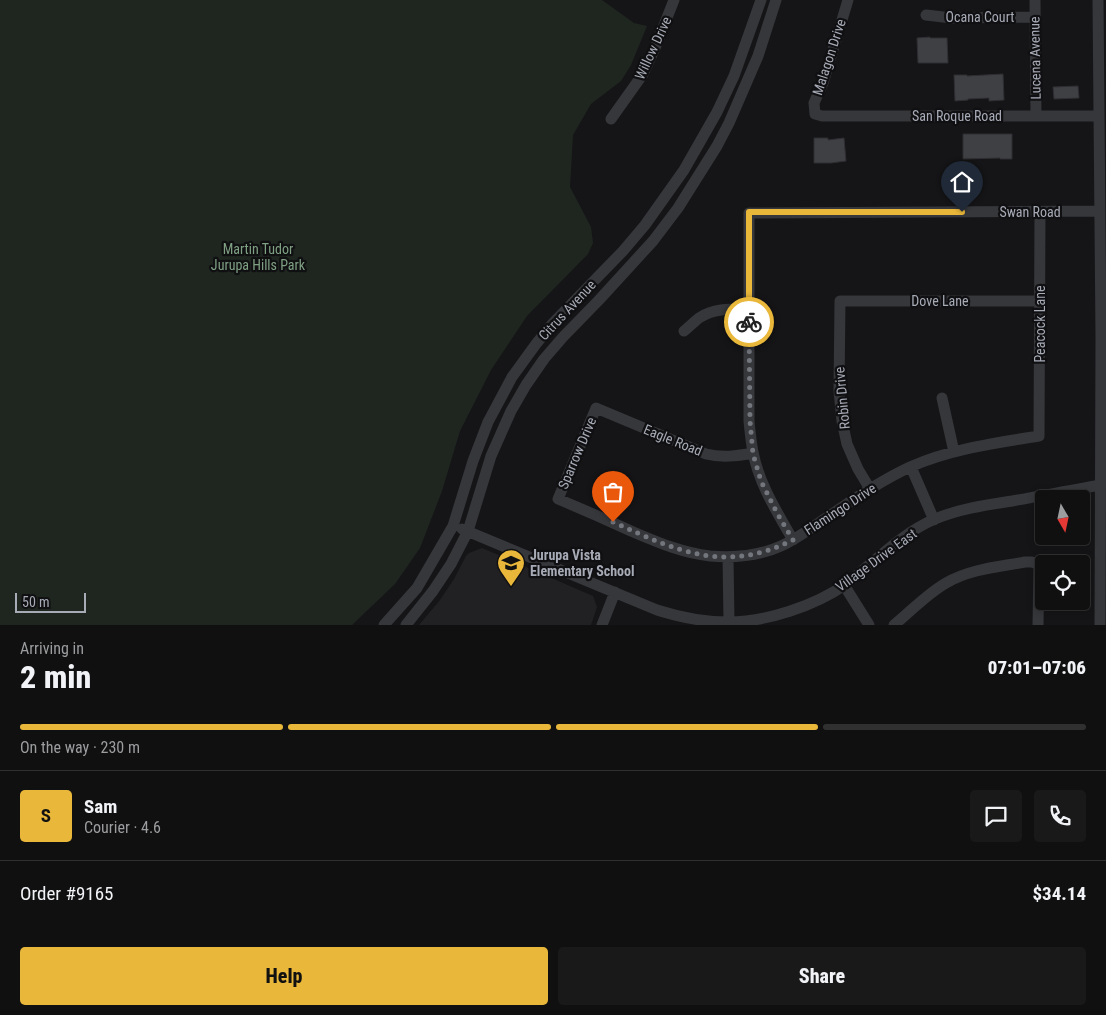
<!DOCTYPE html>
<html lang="en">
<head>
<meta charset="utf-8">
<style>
  :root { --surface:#101011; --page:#19191a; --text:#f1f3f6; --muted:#9c9d9f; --line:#303031; --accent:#e9b73a }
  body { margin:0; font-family:"Roboto Condensed",sans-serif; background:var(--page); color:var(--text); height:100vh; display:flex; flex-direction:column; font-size:19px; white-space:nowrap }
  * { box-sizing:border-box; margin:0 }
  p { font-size:16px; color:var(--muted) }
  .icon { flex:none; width:28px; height:28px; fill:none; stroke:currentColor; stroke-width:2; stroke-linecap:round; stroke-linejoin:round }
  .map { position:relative; height:625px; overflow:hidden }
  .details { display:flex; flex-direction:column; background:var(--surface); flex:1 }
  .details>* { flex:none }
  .needle { width:32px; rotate:171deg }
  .fabs { position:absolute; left:1035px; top:490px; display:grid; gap:10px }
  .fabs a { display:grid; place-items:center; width:55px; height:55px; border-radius:5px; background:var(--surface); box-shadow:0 2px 8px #0003,0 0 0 1px var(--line); font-size:25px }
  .scale { position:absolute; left:15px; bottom:12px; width:71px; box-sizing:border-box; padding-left:5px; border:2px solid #a7abb6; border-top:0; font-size:14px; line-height:18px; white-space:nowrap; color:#a7abb6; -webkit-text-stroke:4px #101012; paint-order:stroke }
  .pin { position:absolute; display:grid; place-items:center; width:42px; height:42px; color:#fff; margin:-51px -21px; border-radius:50% 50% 50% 0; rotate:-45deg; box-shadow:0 0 5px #0007 }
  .pin .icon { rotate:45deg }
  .courier { position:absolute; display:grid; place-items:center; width:50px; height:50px; margin:-25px; border:4px solid #e9b73a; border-radius:50%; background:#fff; color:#222; box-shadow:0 1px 6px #0007 }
  .summary em { font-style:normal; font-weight:800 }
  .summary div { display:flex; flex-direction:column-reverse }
  .summary { display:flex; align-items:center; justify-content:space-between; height:85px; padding:0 20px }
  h1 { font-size:32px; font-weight:800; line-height:38px }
  .bar { display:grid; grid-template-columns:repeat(4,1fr); gap:8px 5px; align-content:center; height:60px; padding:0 20px }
  .bar i { height:6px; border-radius:4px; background:var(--line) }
  .bar .active { background:var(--accent) }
  .bar p { grid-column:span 4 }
  .line { display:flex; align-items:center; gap:12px; padding:0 20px; border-top:1px solid var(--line) }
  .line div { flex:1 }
  .round { display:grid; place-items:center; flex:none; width:52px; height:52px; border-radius:5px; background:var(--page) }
  .primary-button { display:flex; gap:10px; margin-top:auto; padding:10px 20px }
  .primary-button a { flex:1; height:58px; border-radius:5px; background:var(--accent); color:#111; font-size:20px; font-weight:800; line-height:58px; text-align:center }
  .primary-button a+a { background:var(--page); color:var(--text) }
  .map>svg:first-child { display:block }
  .built { fill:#212124 }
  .green { fill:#1f2620 }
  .building { fill:#3f4044; stroke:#2f2f33 }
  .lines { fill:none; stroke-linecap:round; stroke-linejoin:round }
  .minor { stroke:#36373b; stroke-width:11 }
  .done { stroke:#74767e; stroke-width:5; stroke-dasharray:0 9 }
  .route { stroke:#e9b73a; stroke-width:6 }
  .labels { text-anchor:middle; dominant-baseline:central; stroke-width:4.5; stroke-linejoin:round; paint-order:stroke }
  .street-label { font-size:14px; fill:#a7abb6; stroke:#101012 }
  .park-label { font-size:14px; fill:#7fa083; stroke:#101012 }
  .poi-label { font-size:14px; font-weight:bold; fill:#a7abb6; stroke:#101012; text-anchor:start }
</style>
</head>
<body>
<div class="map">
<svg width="1106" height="625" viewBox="0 0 1106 625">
  <rect width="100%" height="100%" fill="#151517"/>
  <path class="built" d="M 482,548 L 593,596 L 597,607 L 591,625 L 419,625 L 440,600 L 454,579 L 466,556 L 469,553 Z"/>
  <path class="green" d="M 0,0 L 602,0 L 634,23 L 647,26 L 631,65 L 621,81 L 591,104 L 573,135 L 570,187 L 591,227 L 593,243 L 588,254 L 527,316 L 491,370 L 460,431 L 442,491 L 420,548 L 395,584 L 352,625 L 0,625 Z"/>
  <path class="building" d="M 930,37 L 930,38 L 947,38 L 948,63 L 918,63 L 917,38 Z
    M 1003,74 L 1004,100 L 989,101 L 989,98 L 968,99 L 968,100 L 955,101 L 954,75 L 967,75 L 967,76 Z
    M 1078,86 L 1079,98 L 1054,99 L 1053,87 Z
    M 963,134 L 1012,134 L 1012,159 L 1000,159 L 1000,158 L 963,159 Z
    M 814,138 L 828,138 L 828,140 L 844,138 L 846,161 L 831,163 L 814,163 Z"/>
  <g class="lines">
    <path class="minor" d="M 848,0 L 823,83 L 814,103 L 815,114 L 822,116 L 1099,116
      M 1035,0 L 1036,116
      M 1098,0 L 1101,337 L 1100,625
      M 926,15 L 952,18 L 1035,17
      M 611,119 L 643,74 L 655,48 L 674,0
      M 684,331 C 689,327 694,322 699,318 C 714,308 732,309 749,309
      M 942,398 L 954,452
      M 753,453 C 737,456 722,458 706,454 L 596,408 L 558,499 C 582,509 607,520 631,531 C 657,542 682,553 710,556 C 734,558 759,556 781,546 C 797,539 811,528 826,518 C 853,500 880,481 910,467 C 951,449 995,443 1039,436 L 1040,212
      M 911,467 L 934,520
      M 870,489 L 858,469 L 847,444 L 842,421 L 839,391 L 840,301 L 1040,301
      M 462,529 L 657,610 C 679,617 704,622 728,622 C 766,622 815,606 846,584 C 875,562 900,534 935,519 C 959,509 986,505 1012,501 C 1044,495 1075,490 1106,484
      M 793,540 C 777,512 759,484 753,452 C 751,442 750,431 749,421 L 749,213 L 1100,211
      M 728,557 L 729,622
      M 844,585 L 869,625
      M 384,625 L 417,588 L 453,526 L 473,461 L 488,422 L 512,377 L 536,344 L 553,323 L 623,251 L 645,225 L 684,170 L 717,112 L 734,76 L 761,0
      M 406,625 L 433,591 L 451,564 L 468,531 L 491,456 L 511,411 L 526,385 L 544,359 L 563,337 L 599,300 L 653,241 L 678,208 L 717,146 L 729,123 L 758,56 L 776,0
      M 602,625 L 615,592
      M 894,625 C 911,611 927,594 946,583 C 970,569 998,567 1025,562 L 1032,562 L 1039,565 L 1038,625"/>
  </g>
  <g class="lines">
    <path class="done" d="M 613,522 C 677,551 724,574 793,540 L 777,513 L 761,481 L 753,454 L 750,421 L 749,322"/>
    <path class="route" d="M 749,322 L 749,212 L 962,212"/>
  </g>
  <defs>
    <g id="school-pin" transform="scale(1.4375)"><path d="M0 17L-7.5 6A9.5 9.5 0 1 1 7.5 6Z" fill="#e9b73a" stroke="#101012"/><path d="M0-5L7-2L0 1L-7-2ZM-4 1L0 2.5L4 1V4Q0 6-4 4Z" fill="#111"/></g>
  </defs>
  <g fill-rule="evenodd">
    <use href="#school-pin" x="511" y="563"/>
  </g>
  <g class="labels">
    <g class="street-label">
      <text x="980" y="17">Ocana Court</text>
      <text transform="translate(653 48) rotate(-65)">Willow Drive</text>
      <text transform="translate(829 57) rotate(-72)">Malagon Drive</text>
      <text transform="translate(1035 58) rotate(-91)">Lucena Avenue</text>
      <text x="957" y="116">San Roque Road</text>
      <text x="1030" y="212">Swan Road</text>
      <text x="940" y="301">Dove Lane</text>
      <text transform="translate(567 310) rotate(-47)">Citrus Avenue</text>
      <text transform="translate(1040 324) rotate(-90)">Peacock Lane</text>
      <text transform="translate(842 398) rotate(-95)">Robin Drive</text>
      <text transform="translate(673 440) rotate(22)">Eagle Road</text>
      <text transform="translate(577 453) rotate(-67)">Sparrow Drive</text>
      <text transform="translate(840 509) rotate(-33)">Flamingo Drive</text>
      <text transform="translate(876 560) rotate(-36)">Village Drive East</text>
    </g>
    <g class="park-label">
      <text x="258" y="249">Martin Tudor<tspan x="258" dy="16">Jurupa Hills Park</tspan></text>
    </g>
    <g class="poi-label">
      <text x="530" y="555">Jurupa Vista<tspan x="530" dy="16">Elementary School</tspan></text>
    </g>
  </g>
</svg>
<div class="fabs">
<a><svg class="needle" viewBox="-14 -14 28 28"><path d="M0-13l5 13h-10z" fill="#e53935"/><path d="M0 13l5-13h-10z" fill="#9c9d9f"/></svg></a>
<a><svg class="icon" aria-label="locate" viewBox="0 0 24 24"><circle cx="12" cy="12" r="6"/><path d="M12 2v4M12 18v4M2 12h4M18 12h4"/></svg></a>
</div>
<div class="scale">50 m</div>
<div class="pin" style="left:613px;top:522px;background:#ea580c"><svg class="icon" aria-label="bag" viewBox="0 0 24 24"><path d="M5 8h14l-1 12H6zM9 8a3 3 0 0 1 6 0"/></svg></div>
<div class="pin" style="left:962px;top:212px;background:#1f2937"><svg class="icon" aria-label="home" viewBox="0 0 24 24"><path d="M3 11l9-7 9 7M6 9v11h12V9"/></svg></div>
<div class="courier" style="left:749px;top:322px"><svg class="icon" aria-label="bike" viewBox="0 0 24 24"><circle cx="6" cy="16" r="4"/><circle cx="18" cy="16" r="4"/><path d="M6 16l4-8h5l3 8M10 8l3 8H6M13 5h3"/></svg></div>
</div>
<section class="details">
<div class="summary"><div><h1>2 min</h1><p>Arriving in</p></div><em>07:01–07:06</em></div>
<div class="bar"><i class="active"></i><i class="active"></i><i class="active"></i><i></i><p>On the way · 230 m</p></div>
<div class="line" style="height:90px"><b class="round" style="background:var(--accent);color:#111">S</b><div><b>Sam</b><p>Courier · 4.6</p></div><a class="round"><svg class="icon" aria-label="chat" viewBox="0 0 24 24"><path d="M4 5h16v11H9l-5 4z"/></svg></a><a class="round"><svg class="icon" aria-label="phone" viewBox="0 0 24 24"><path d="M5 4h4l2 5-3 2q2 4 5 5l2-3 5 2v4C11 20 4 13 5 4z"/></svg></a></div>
<div class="line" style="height:65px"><div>Order #9165</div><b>$34.14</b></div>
<div class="primary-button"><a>Help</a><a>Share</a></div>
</section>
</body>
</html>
